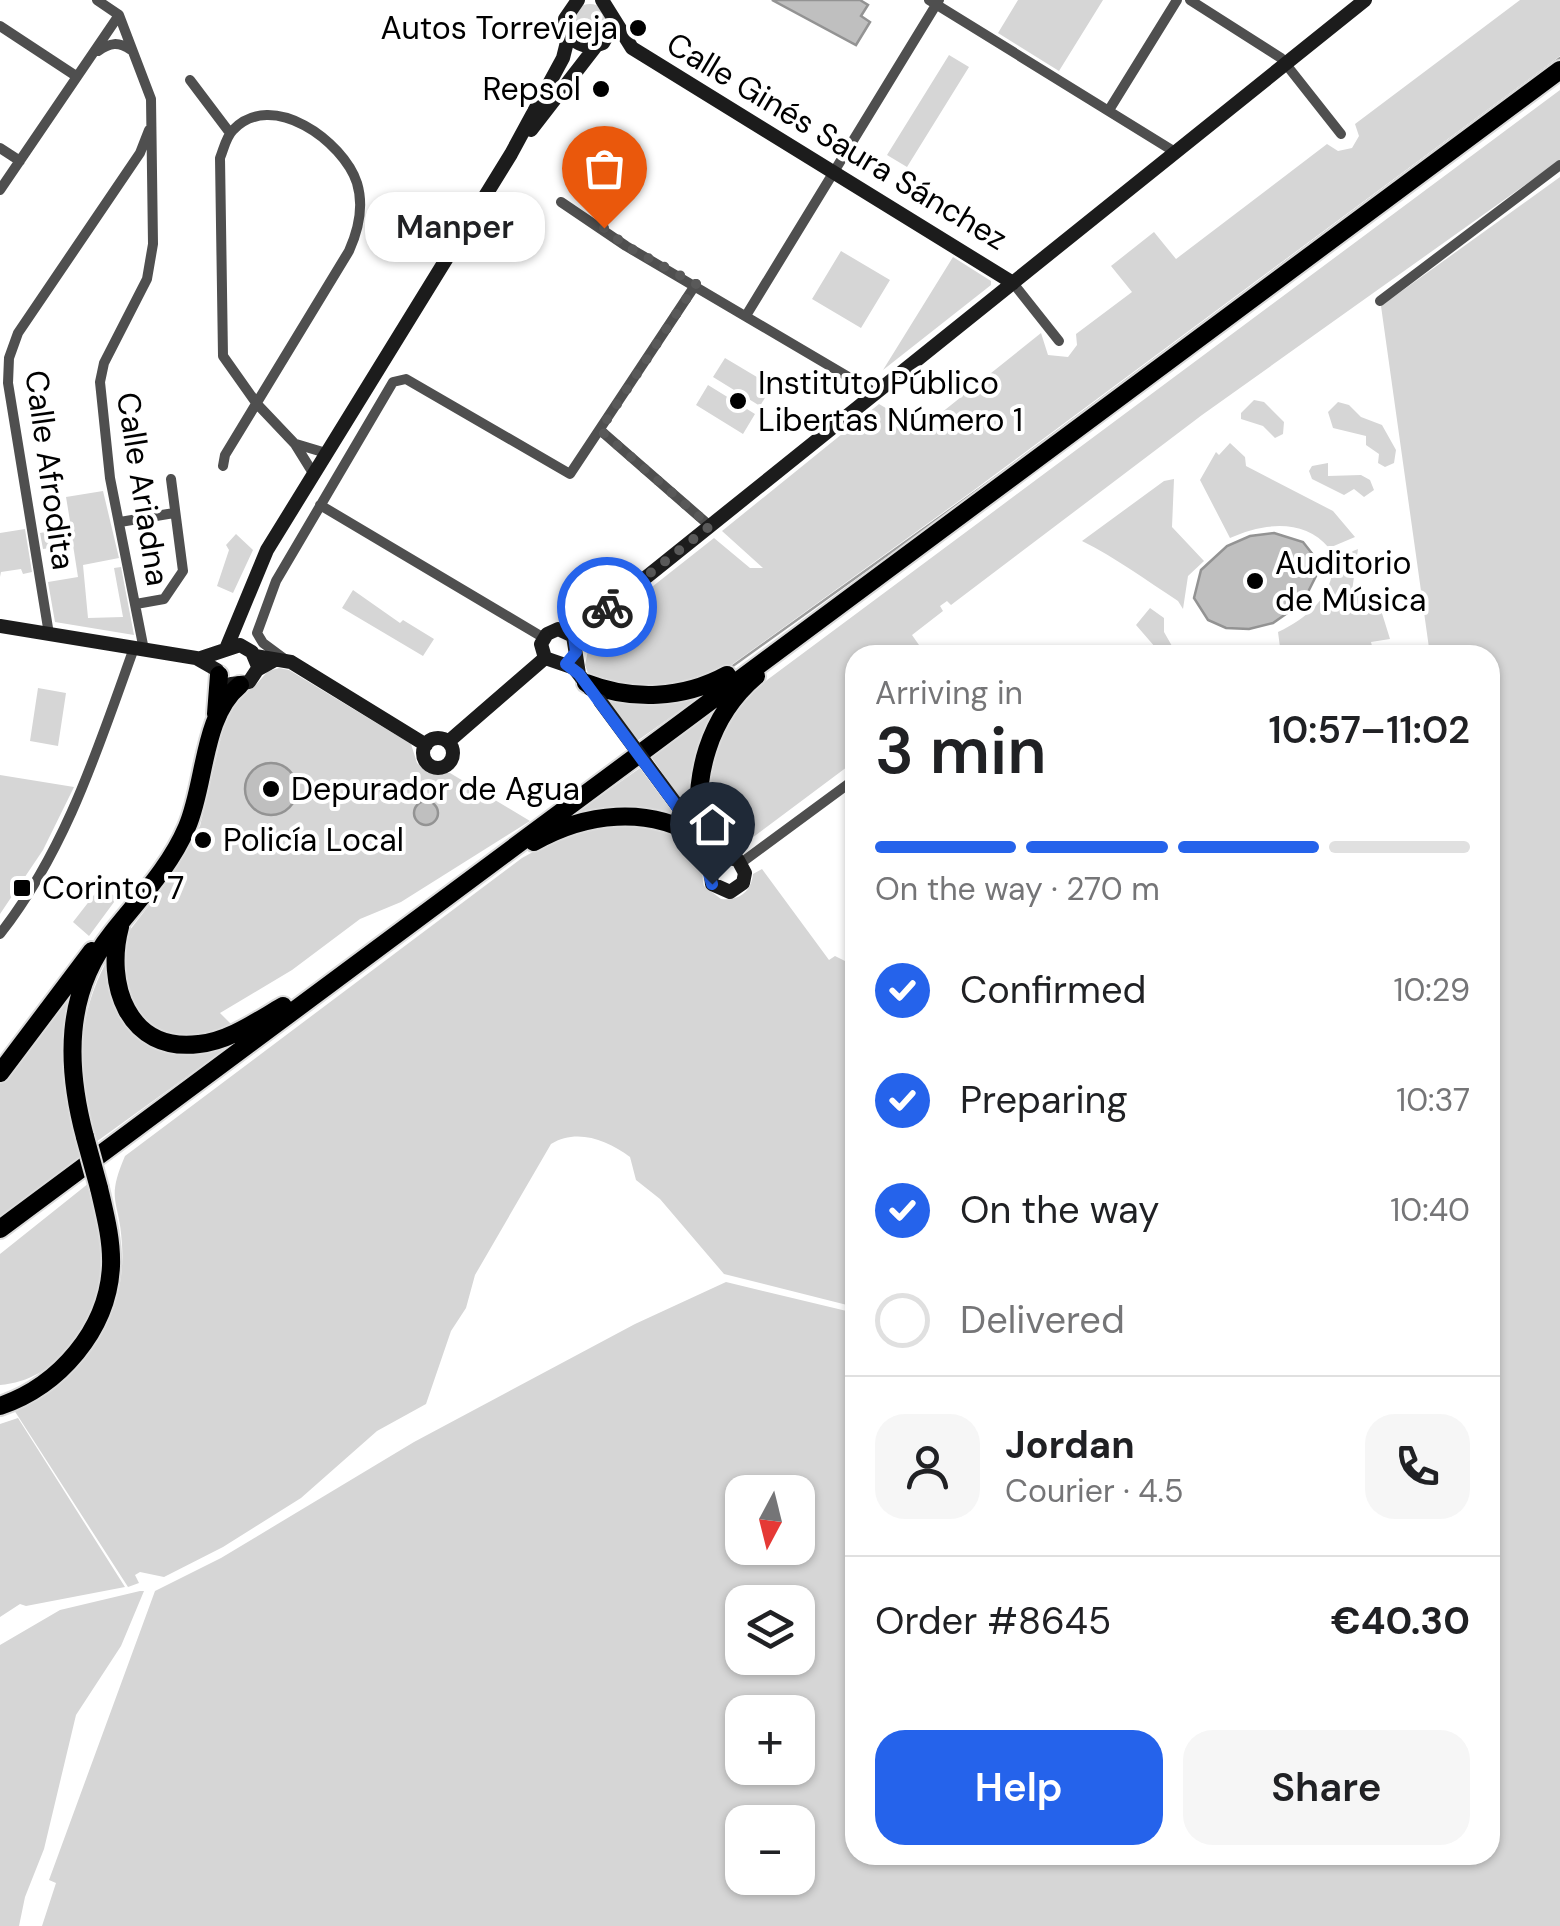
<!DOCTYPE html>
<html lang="en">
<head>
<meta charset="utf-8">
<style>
  :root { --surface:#fff; --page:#f6f6f6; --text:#202124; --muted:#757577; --line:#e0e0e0; --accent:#2563eb }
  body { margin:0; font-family:"DM Sans",sans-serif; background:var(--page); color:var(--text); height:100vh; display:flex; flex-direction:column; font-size:38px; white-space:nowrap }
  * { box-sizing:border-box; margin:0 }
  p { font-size:32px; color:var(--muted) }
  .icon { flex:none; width:55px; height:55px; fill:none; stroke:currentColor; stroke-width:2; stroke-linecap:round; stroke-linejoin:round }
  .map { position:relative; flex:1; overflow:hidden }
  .details { position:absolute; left:845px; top:645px; width:655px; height:1220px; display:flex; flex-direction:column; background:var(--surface); border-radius:30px; box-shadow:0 2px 8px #0004 }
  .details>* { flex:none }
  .needle { width:65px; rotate:187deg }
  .fabs { position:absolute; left:725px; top:1475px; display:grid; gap:20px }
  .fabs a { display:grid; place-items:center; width:90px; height:90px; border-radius:20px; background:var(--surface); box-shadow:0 2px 8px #0004; font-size:50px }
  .pin { position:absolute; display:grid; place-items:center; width:85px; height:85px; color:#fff; margin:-102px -42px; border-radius:50% 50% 50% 0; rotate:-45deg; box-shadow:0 0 10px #0007 }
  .pin .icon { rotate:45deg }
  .courier { position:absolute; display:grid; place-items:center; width:100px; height:100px; margin:-50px; border:8px solid #2563eb; border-radius:50%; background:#fff; color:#222; box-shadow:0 2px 12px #0007 }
  .bubble { position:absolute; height:70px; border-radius:30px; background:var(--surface); box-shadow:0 2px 8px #0004; font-size:32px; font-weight:600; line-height:70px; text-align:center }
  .head em { font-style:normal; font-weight:600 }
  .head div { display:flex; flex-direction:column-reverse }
  .head { display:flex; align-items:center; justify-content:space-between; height:170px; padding:0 30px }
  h1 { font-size:65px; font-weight:600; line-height:75px }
  .bar { display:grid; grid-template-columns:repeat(4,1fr); gap:15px 10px; align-content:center; height:120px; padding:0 30px }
  .bar i { height:12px; border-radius:8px; background:var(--line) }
  .bar .on { background:var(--accent) }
  .bar p { grid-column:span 4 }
  .line { display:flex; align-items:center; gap:25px; padding:0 30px; border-top:2px solid var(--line) }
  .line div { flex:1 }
  .round { display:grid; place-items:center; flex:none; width:105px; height:105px; border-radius:30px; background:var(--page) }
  ol { padding:0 30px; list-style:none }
  li { display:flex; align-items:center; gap:30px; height:110px }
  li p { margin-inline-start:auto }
  li .icon { padding:10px; border-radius:50%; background:var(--accent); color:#fff; stroke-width:4 }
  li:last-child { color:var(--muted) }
  li i { width:55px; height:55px; border:5px solid var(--line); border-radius:50% }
  .cta { display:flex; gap:20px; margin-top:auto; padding:20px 30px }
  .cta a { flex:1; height:115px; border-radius:30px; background:var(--accent); color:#fff; font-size:40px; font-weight:600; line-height:115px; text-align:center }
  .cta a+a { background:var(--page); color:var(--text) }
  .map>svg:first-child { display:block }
  .green { fill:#d6d6d6; fill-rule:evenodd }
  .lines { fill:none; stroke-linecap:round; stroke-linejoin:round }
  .stream { stroke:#9d9d9d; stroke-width:2.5 }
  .building { fill:#bfbfbf; stroke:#939393; stroke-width:2.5 }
  .highway-casing { stroke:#dbdbdb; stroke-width:22 }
  .street { stroke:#4f4f4f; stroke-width:10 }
  .secondary { stroke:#1c1c1c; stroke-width:14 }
  .highway { stroke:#000; stroke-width:18 }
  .highway-bridge-casing { stroke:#dbdbdb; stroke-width:22; stroke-linecap:butt }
  .secondary-bridge { stroke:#1c1c1c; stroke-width:14 }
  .highway-bridge { stroke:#000; stroke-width:18 }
  .done { stroke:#595959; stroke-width:10; stroke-dasharray:0 18 }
  .route { stroke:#2563eb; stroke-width:12 }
  .poi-dot { fill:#000; stroke:#fff; stroke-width:4 }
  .labels { text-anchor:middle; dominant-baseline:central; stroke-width:8; stroke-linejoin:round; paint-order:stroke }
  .poi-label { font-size:32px; fill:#000; stroke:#fff; text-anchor:start }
  .street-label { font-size:32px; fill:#000; stroke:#fff }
</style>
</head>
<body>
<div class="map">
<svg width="1560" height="1926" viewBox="0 0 1560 1926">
  <rect width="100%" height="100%" fill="#fff"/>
  <path class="green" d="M 1018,0 L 1103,0 L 1059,71 L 998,33 Z
    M 1520,0 L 1560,0 L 1560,56 L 970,493 L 723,671 C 670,693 643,691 589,676 L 585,665 L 591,635 L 714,538 L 750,568 L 763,568 L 722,531 L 879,404 L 921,429 L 1041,333 L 1048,355 L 1068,357 L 1077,345 L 1076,334 L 1132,292 L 1111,266 L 1154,232 L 1176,259 L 1327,144 L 1338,151 L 1352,148 L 1359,136 L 1355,124 Z
    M572 22a18 18 0 1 1 36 0a18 18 0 1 1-36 0Z
    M 949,55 L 969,67 L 907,167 L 887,155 Z
    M 1560,90 L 1560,160 L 1202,415 L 951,605 L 947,601 L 940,606 L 943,611 L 912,635 L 926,655 L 855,655 L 855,761 L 740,847 L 724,848 L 716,844 L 703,811 L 712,750 L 743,698 Z
    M 1560,177 L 1560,1926 L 42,1926 L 56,1883 L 49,1880 L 155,1591 L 221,1558 L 414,1442 L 635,1324 L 726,1282 L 855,1313 L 855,1855 L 1490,1855 L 1490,655 L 1430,655 L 1381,306 ZM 742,1492 L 798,1492 L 798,1548 L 742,1548 ZM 742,1602 L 798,1602 L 798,1658 L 742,1658 ZM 742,1712 L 798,1712 L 798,1768 L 742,1768 ZM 742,1822 L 798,1822 L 798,1878 L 742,1878 Z
    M 841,251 L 890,280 L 861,328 L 812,299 Z
    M 953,257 L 991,281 L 991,285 L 883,370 Z
    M 725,358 L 772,386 L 760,406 L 713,377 Z
    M 708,385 L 755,414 L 743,434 L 696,405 Z
    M 1254,400 L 1264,402 L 1284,422 L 1283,434 L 1275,438 L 1263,426 L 1241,419 L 1241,413 Z
    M 1338,402 L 1349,405 L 1361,417 L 1382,425 L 1396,450 L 1394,463 L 1385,467 L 1378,463 L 1379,454 L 1366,445 L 1366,436 L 1333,428 L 1328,412 Z
    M 1230,443 L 1245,457 L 1246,466 L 1333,511 L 1355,537 L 1329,548 C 1304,518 1263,523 1230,538 L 1200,480 L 1216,452 L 1219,455 Z
    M 1328,463 L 1328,476 L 1361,475 L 1370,480 L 1374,490 L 1364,497 L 1354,489 L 1344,495 L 1312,479 L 1309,471 L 1312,466 Z
    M 1174,479 L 1172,527 L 1204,561 L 1188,576 L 1183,609 L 1178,601 C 1146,580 1116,558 1082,541 L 1164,481 Z
    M 103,491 L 119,558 L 83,565 L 88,618 L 123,617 L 114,568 L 121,567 L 134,635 L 55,622 L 48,582 L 78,577 L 73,545 L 43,549 L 40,533 L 71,527 L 66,497 Z
    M 25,529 L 32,572 L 23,574 L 21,569 L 1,572 L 0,577 L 0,533 Z
    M 236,534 L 253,550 L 233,593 L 217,586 L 229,550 L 226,545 Z
    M 1358,549 L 1351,598 L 1362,588 L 1381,610 L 1390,639 L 1371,642 L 1372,646 L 1281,655 L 1278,632 C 1308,618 1335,595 1333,559 Z
    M 353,590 L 400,623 L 403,620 L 434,639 L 423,656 L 342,608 Z
    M 1150,608 L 1164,618 L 1164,632 L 1172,646 L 1167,655 L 1162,655 L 1136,625 Z
    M 279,668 L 289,670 L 411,744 L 417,763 L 428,773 L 450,773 L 530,821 L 401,902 L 360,919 L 292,970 L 220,1013 L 235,1028 L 218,1036 L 166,1036 L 141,1021 L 119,977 L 123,939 L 173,874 L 200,826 L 227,712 L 240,694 L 254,687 L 268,671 Z
    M 38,688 L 66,693 L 58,746 L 30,741 Z
    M 705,693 L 637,741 L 605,698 Z
    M 723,704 L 691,810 L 689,811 L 651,757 Z
    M 640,768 L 681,823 L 565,821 Z
    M 0,775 L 74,787 L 43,850 L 0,914 Z
    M 626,823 C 648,827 702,830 704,861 C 704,871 701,876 704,886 L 721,899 C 739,901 751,892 753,874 L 762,869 L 829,960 L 835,956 L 855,966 L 855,1307 L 724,1274 L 660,1199 L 636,1180 L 630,1157 C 607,1140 577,1128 551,1144 L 475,1275 L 466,1308 L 451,1331 L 426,1404 L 377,1431 L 301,1498 L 223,1547 L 164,1577 L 140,1572 L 135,1575 L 139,1583 L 128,1587 L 14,1410 C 80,1384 127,1318 122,1245 C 120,1200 105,1202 125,1156 L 522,858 L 569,832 Z
    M 101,886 L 117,898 L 89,936 L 73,922 Z
    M 108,959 C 104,1031 164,1062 228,1047 L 96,1142 C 76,1078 75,1018 108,959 Z
    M 72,986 C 57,1047 65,1098 82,1158 L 0,1218 L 0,1082 Z
    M 89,1183 C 95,1205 102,1228 103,1251 C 105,1312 64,1380 0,1385 L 0,1254 Z
    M 18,1418 L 125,1587 L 26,1606 L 20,1604 L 0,1617 L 0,1424 Z
    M 140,1591 L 144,1591 L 121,1646 L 76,1715 L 44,1849 L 25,1897 L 19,1926 L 0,1926 L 0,1645 L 60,1610 Z"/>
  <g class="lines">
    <path class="stream" d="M 730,668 L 1000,474 L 1560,58"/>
  </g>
  <path class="building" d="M 772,0 L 860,0 L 868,5 L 861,16 L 870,22 L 856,45 Z
    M 1274,533 L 1303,542 L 1314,556 L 1317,574 L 1303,602 L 1273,623 L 1249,629 L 1226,628 L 1208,620 L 1194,598 L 1201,570 L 1227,546 L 1250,536 Z
    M245 789a26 26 0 1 1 52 0a26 26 0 1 1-52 0Z
    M414 813a12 12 0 1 1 24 0a12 12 0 1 1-24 0Z"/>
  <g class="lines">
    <g class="highway-casing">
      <path id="highway" d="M 586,683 C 632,701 683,699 727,675
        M 216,714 L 219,675
        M 700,838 C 693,776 708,717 756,676
        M 534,842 C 585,813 648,805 700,838
        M 120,927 C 105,983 127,1053 199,1044 C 229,1041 257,1021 283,1006
        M 0,1073 L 92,951
        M 85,1137 C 66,1066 64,993 112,933 C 139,899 170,867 187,827 C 206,783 202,716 240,685
        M 0,1229 L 1560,70
        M 0,1406 C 59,1386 108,1330 111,1266 C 112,1240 105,1214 99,1188"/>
    </g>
    <path class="street" d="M 97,0 L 119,15
      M 929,0 L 1175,152
      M 1190,0 L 1281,58 L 1341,134
      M 119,15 L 151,99 L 153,244 L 147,279 L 104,363 L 100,382 L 110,478 L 144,650
      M 0,26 L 76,76
      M 98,51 C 110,43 118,41 131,50
      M 190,80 L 230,133
      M 1109,110 L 1177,0
      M 0,148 L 20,161
      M 0,190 L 119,15
      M 561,202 L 626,246 L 874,392
      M 1013,283 L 1059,341
      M 1380,301 L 1560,165
      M 747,314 L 939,0
      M 600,430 L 710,526
      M 296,444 L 326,453
      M 223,466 L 225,455 L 349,251 C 358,231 364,206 357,183 C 343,141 272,89 233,130 C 226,137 224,148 220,158 L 223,356 L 257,404 L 295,444 L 313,473
      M 320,505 L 544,638
      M 120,522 L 174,513
      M 136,604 L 164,599 L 183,571 L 171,479
      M 49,634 L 8,383 L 9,358 L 18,333 L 140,153 L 149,130
      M 286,660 L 263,643 L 257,633 L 276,581 L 393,382 L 406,379 L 570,474 L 696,284
      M 741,863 L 855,779
      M 0,934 C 66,850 98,748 134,648"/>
    <path class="secondary" d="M 578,0 L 565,19 C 567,41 583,51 603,43 L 615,22
      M 602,0 L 632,48 L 1013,283
      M 531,130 L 596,46
      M 0,626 L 196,658 L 217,670
      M 573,636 L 1365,0
      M 226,649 L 267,550 L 511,154 L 563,58 L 569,34
      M 255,656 L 291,662 L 426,745
      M 198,659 L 240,645 L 252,652 L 257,664
      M 579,674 L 573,636 L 558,629 L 547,634 L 541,644 L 545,658 L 574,668 L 590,689
      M 231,684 L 249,682 L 257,670 L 275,660
      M423 753a15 15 0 1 1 30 0a15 15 0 1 1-30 0Z
      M 448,742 L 545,658
      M 682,812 L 708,851 L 712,884 L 730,892 L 743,883 L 745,873 L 738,860 L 723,857 L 712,864"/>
    <use href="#highway" class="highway"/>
    <g class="highway-bridge-casing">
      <path id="highway-bridge" d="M 85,1137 L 99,1188"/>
    </g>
    <path class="secondary-bridge" d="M 600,701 L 682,812"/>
    <use href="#highway-bridge" class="highway-bridge"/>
  </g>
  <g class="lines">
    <path class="done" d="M 604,228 L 626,246 L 696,284 L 600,430 L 710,526 L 607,607"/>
    <path class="route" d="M 607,607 L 574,636 L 576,652 L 566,664 L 579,674 L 700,838 L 712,864 L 709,874 L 712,884"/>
  </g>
  <g class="poi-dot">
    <circle cx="638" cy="28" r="10"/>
    <circle cx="601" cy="89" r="10"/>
    <circle cx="738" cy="401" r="10"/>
    <circle cx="1255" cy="581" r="10"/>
    <circle cx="271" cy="789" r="10"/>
    <circle cx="203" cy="840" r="10"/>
    <rect x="12" y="878" width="20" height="20" rx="5"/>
  </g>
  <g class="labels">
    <g class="poi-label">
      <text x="618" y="28" text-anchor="end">Autos Torrevieja</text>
      <text x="581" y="89" text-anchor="end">Repsol</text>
      <text x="758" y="383">Instituto Público<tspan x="758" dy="37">Libertas Número 1</tspan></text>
      <text x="1275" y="563">Auditorio<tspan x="1275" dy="37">de Música</tspan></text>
      <text x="291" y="789">Depurador de Agua</text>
      <text x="223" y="840">Policía Local</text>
      <text x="42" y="888">Corinto, 7</text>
    </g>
    <g class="street-label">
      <text transform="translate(837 141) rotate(31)">Calle Ginés Saura Sánchez</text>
      <text transform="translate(50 470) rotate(82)">Calle Afrodita</text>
      <text transform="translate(143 489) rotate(81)">Calle Ariadna</text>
    </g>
  </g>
</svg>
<div class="fabs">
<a><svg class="needle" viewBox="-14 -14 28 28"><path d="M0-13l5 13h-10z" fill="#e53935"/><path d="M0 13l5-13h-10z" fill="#757577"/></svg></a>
<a><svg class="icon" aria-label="layers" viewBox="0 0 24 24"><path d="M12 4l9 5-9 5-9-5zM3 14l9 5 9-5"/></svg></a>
<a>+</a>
<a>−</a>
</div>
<div class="pin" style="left:604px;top:228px;background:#ea580c"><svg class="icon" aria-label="bag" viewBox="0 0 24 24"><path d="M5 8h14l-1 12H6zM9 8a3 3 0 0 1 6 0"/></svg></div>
<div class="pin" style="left:712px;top:884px;background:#1f2937"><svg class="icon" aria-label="home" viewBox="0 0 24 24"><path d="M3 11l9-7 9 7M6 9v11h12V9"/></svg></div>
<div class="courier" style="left:607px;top:607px"><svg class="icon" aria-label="bike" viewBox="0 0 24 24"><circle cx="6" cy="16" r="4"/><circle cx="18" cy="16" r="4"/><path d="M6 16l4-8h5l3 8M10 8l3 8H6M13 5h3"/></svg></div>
<div class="bubble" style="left:365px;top:192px;width:180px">Manper</div>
<section class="details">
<div class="head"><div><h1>3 min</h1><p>Arriving in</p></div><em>10:57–11:02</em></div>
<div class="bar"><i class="on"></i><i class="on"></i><i class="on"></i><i></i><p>On the way · 270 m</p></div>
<ol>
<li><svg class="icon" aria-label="check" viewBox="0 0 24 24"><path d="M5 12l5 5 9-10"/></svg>Confirmed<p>10:29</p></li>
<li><svg class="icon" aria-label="check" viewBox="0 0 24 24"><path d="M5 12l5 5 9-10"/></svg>Preparing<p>10:37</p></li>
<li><svg class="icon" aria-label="check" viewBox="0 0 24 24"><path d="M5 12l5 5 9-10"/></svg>On the way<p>10:40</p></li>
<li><i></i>Delivered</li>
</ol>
<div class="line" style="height:180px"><a class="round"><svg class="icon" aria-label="person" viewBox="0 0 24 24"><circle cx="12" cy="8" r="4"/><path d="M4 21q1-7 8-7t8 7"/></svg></a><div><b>Jordan</b><p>Courier · 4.5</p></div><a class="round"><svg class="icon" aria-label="phone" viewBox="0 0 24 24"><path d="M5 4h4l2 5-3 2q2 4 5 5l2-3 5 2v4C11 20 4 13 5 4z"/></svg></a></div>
<div class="line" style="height:130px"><div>Order #8645</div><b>€40.30</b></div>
<div class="cta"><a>Help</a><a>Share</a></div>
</section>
</div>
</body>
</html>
